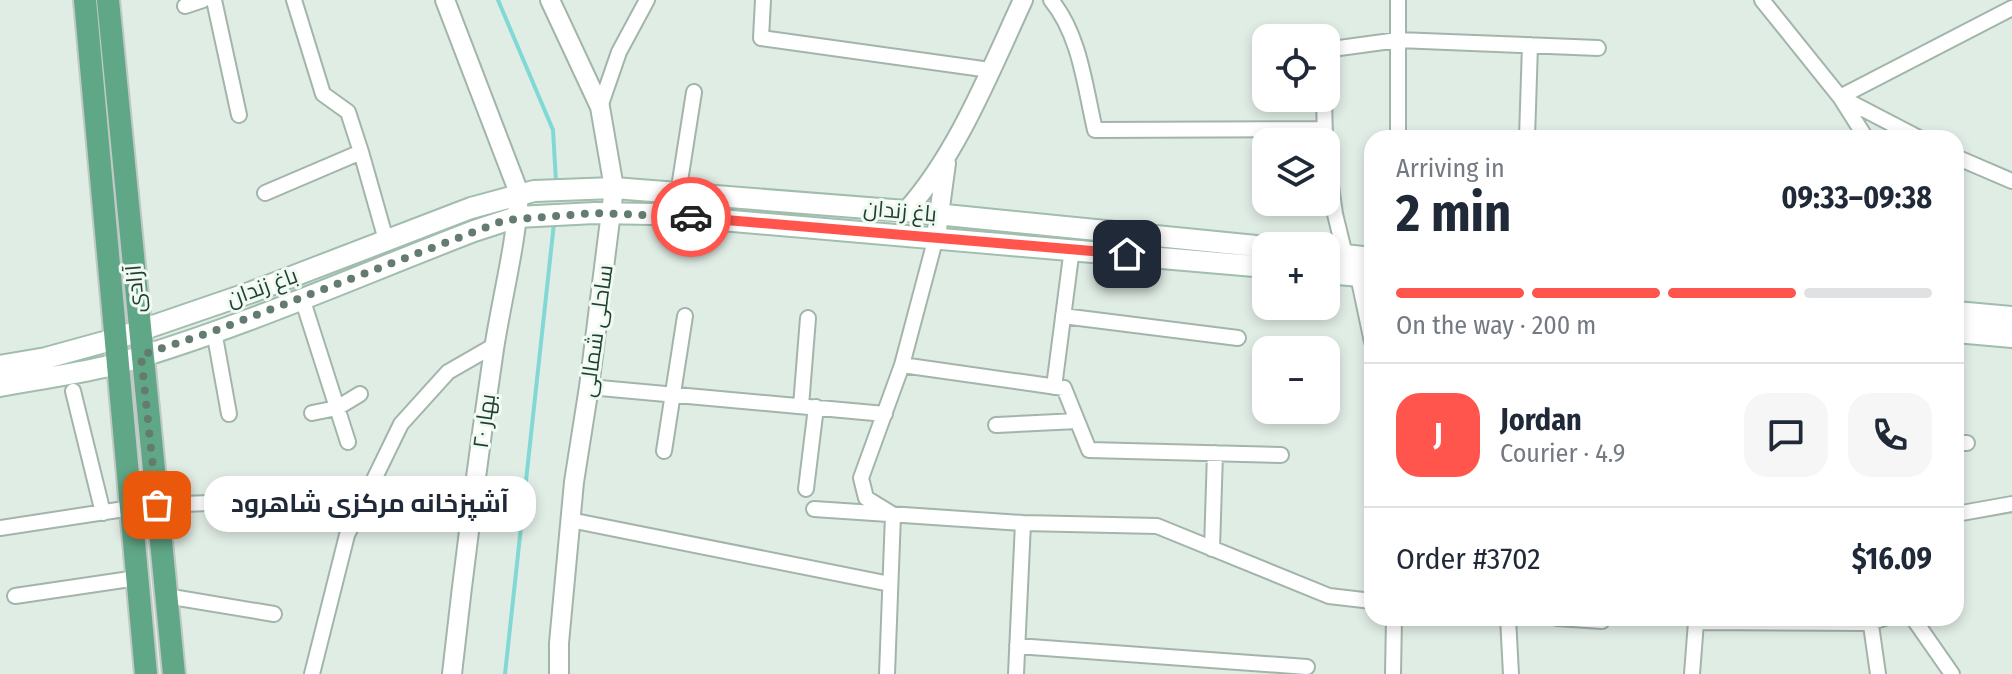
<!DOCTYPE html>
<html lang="en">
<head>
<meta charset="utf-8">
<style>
  :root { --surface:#fff; --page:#f6f6f7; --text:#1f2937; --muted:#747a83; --line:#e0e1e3; --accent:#ff554c }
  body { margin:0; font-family:"Fira Sans Condensed",Cairo,sans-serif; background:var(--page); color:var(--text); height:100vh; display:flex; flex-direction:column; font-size:30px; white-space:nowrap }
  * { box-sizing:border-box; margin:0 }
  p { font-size:26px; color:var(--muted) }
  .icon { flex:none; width:44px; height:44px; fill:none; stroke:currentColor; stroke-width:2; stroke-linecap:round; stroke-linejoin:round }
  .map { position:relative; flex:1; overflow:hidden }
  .drawer { position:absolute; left:1364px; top:130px; width:600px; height:496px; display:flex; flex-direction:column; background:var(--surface); border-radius:24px; box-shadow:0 4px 12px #0003 }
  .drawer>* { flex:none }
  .fabs { position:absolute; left:1252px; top:24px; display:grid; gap:16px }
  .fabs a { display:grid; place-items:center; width:88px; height:88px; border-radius:16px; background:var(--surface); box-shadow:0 4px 12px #0003; font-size:40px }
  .pin { position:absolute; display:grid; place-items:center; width:68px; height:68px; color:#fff; margin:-34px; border-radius:16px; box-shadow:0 4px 12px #0006 }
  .courier { position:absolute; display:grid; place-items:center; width:80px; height:80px; margin:-40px; border:6px solid #ff554c; border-radius:50%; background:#fff; color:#222; box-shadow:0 2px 10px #0007 }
  .bubble { position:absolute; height:56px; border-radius:24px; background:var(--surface); box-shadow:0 4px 12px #0003; font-size:26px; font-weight:700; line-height:56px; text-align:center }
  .headline em { font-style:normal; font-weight:700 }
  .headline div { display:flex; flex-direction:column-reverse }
  .headline { display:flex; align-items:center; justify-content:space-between; height:136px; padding:0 32px }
  h1 { font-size:52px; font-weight:700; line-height:60px }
  .bar { display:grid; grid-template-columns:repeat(4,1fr); gap:12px 8px; align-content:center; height:96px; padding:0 32px }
  .bar i { height:10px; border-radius:6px; background:var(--line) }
  .bar .on { background:var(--accent) }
  .bar p { grid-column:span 4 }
  .line { display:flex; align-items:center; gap:20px; padding:0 32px; border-top:2px solid var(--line) }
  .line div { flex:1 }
  .round { display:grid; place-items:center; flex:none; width:84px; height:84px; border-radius:24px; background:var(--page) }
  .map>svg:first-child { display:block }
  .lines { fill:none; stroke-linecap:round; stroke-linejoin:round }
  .stream { stroke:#82d8d4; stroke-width:4 }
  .minor-casing { stroke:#a2b5ab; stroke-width:18 }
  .tertiary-casing { stroke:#a2b5ab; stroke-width:22 }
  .secondary-casing { stroke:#a0bdad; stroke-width:24 }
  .primary-casing { stroke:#c0c9c5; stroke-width:26 }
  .minor { stroke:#fff; stroke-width:14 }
  .tertiary { stroke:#fff; stroke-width:18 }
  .secondary { stroke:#fff; stroke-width:20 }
  .primary { stroke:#60a787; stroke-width:22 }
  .done { stroke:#637c6f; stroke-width:8; stroke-dasharray:0 14.4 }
  .route { stroke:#ff554c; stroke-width:10 }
  .labels { text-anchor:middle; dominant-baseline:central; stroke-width:6; stroke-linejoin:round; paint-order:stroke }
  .street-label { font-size:22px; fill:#1f3f30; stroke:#f1f9f3 }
</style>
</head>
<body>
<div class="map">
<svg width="2012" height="674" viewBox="0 0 2012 674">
  <rect width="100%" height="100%" fill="#e0ede5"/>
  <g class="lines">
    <path class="stream" d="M 498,0 L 553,130 L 556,182
      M 505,674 L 554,223"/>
    <g class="minor-casing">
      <path id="minor" d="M 214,0 L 239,115
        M 763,0 L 761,38 L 990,70
        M 1051,0 C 1080,35 1085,87 1095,130 L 1324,129
        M 1762,0 L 1840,97 L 1866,138
        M 185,6 L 203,0
        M 1326,56 L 1327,51 L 1332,49 L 1398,40 L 1598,48
        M 1840,97 L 2012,8
        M 1324,98 L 1325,138
        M 1844,99 L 1919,138
        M 600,107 L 619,52 L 647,0
        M 1398,138 L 1398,0
        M 1527,138 L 1530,45
        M 1326,150 L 1335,214 L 1345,255
        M 361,152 L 386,240
        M 1956,157 L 2012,181
        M 265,193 L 361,152 L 348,112 L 323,94 L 294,0
        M 678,194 L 694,92
        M 1358,276 L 1372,342
        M 302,298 L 348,442
        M 1063,316 L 1238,338
        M 214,331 L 229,414
        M 902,365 L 1064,388 L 1089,450 L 1281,455
        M 589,387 L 885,414
        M 1054,387 L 1072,248
        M 73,391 L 103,513
        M 801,406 L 808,318
        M 312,413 L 337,408 L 360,394
        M 996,425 L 1077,421
        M 1956,443 L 1967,443
        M 664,451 L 685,316
        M 806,489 L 816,407
        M 157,505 L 264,501
        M 814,509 L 1023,523 L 1157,526 L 1329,596 L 1372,601
        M 892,514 L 866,498 L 861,478 L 902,365 L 936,237
        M 1956,514 L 2012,504
        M 570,520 L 890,584
        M 0,528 L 131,508
        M 1212,549 L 1215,453
        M 15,596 L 137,578
        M 166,596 L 274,614
        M 1508,618 L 1511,674
        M 1557,618 L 1602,621
        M 1870,618 L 1878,674
        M 1913,618 L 1952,674
        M 1017,646 L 1307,667
        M 312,674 L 347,535 L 401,424 L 448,372 L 495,345
        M 887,674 L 893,515
        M 1016,674 L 1023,523
        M 1393,674 L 1394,618
        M 1692,674 L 1696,622 L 1869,623 L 1885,618"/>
    </g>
    <g class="tertiary-casing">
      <path id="tertiary" d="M 445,0 L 519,193 C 516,245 502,297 494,349 C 478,457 464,565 452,674
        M 550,0 L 600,107 L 614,188 L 589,387 L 574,482 L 559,643 L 559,674
        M 906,211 C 957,155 991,69 1023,0
        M 936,237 L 946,163"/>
    </g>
    <g class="secondary-casing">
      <path id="secondary" d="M 1326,253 L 1372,258
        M 1326,273 L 1372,277
        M 1956,312 L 2012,317
        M 1956,332 L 2012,337
        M 0,366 L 46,358 L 115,339 L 252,292 L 471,208 L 534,191 L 614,188 L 906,211 L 1266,247
        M 0,386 C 40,378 81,374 120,363 C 241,328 357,276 474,231 L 517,217 L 595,213 L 652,214 L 1266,267"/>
    </g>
    <g class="primary-casing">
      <path id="primary" d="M 85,0 L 146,674
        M 108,0 L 174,674"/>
    </g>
    <use href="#minor" class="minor"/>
    <use href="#tertiary" class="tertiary"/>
    <use href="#secondary" class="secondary"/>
    <use href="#primary" class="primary"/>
  </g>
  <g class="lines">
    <path class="done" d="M 157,505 L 141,355 L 214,331 L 505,220 L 595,213 L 691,217"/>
    <path class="route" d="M 691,217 L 1127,254"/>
  </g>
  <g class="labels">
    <g class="street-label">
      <text transform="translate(900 211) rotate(5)">باغ زندان</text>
      <text transform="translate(262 287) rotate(-20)">باغ زندان</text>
      <text transform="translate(135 289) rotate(-95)">آزادی</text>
      <text transform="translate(596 331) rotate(-82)">ساحلی شمالی</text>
      <text transform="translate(484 421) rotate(-82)">بهار ۲۰</text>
    </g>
  </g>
</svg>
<div class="fabs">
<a><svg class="icon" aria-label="locate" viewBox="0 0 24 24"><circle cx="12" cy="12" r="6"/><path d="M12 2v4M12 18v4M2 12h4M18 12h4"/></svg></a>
<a><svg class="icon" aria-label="layers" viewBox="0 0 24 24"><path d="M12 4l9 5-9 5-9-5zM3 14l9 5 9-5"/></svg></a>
<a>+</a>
<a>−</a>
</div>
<div class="pin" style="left:157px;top:505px;background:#ea580c"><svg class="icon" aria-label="bag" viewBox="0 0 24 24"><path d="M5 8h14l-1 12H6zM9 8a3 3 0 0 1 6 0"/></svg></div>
<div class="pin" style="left:1127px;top:254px;background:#1f2937"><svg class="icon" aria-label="home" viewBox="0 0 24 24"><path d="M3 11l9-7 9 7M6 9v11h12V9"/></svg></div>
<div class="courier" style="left:691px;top:217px"><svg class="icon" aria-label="car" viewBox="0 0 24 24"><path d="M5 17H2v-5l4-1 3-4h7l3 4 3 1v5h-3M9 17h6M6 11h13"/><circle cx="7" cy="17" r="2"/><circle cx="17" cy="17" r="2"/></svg></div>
<div class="bubble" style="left:204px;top:476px;width:332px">آشپزخانه مرکزی شاهرود</div>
<section class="drawer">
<div class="headline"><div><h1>2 min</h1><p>Arriving in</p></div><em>09:33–09:38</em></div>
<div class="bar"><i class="on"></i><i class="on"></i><i class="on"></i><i></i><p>On the way · 200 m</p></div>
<div class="line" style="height:144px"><b class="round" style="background:var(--accent);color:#fff">J</b><div><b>Jordan</b><p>Courier · 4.9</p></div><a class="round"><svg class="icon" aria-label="chat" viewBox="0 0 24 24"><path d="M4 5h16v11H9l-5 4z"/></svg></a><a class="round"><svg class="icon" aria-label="phone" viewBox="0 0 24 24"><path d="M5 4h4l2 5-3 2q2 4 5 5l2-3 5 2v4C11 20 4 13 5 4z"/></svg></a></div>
<div class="line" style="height:104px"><div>Order #3702</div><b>$16.09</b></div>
</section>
</div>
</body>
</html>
